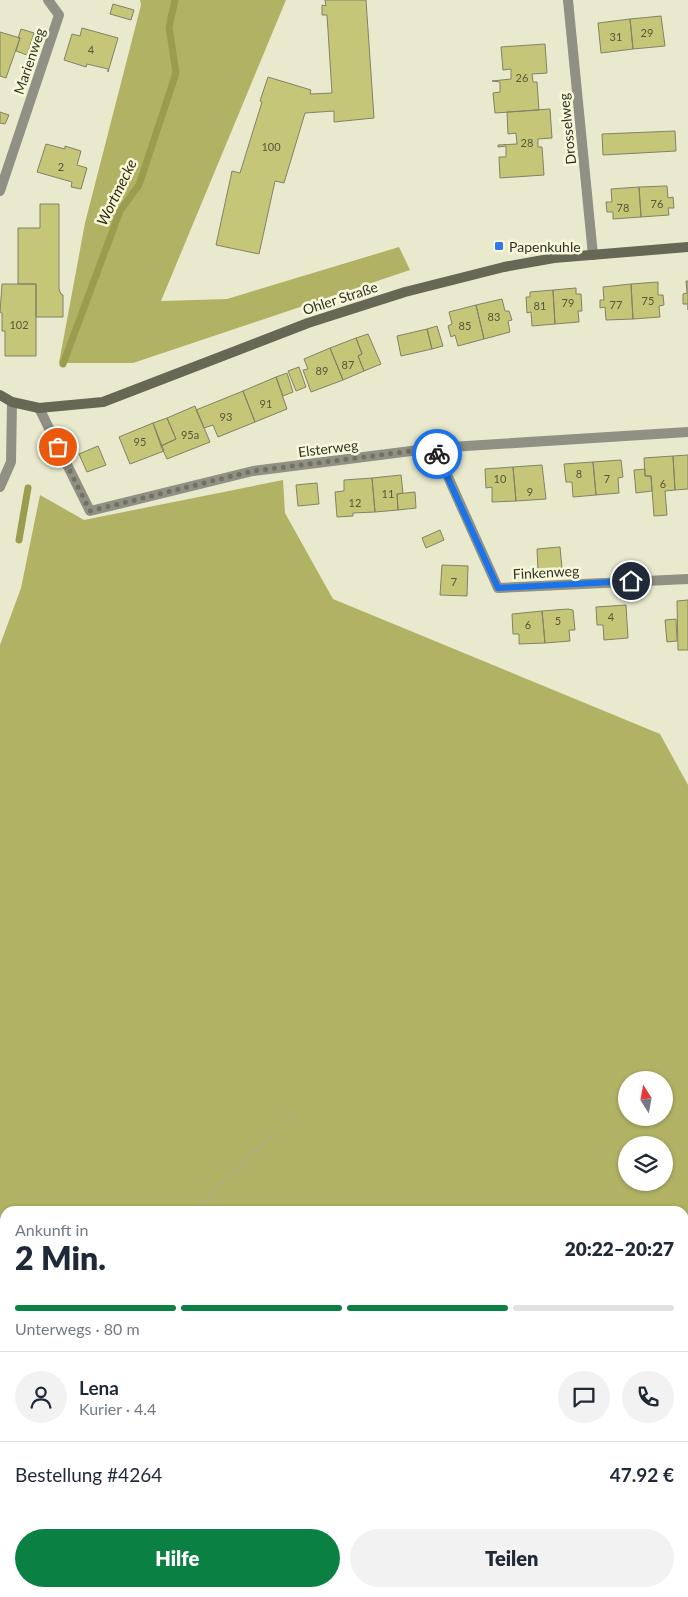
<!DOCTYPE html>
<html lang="de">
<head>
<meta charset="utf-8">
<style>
  :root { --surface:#fff; --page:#f2f2f3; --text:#1f2937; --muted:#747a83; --line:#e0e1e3; --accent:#0b8043 }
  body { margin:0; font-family:Lato,sans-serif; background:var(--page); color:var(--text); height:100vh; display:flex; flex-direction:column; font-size:19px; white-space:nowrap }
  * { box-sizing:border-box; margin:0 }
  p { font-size:16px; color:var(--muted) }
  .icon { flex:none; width:28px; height:28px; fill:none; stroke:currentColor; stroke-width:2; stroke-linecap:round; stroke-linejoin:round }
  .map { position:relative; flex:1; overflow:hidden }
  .panel { position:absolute; left:0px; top:1206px; width:689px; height:391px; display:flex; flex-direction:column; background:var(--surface); border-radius:15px 15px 0 0; box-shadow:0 1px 4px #0004 }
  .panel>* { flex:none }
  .needle { width:32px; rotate:349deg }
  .fabs { position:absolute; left:618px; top:1071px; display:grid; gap:10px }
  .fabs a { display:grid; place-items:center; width:55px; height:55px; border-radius:50%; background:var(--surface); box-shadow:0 1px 4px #0004; font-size:25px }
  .pin { position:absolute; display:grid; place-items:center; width:42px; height:42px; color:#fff; margin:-21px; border:2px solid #fff; border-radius:50%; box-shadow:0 1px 5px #0007 }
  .courier { position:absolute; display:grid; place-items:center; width:50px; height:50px; margin:-25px; border:4px solid #1a73e8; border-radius:50%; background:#fff; color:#222; box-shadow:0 1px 6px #0007 }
  .head em { font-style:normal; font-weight:800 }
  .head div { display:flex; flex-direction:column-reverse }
  .head { display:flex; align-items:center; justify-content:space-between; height:85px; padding:0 15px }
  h1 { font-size:32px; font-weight:800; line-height:38px }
  .bar { display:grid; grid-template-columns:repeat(4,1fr); gap:8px 5px; align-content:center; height:60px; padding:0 15px }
  .bar i { height:6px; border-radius:4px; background:var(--line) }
  .bar .active { background:var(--accent) }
  .bar p { grid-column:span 4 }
  .line { display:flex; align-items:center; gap:12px; padding:0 15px; border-top:1px solid var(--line) }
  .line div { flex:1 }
  .round { display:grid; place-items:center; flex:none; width:52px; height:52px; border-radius:26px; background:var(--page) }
  .action { display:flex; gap:10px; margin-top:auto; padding:10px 15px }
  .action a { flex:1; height:58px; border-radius:30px; background:var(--accent); color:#fff; font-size:20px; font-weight:800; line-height:58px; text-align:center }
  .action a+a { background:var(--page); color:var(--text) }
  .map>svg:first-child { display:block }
  .forest { fill:#b1b264; fill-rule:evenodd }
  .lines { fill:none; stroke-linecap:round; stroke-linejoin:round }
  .stream { stroke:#9c9c4e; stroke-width:7 }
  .building { fill:#c6c678; stroke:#818267 }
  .path { stroke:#acad96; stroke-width:3; stroke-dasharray:2.5 4; stroke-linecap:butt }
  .street { stroke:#909084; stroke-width:10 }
  .secondary { stroke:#666755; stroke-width:10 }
  .done { stroke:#727261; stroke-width:5; stroke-dasharray:0 9 }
  .route { stroke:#1a73e8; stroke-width:6 }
  .poi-dot { fill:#327ae7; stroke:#f7f8da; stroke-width:2 }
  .labels { text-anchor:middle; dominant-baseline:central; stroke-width:5; stroke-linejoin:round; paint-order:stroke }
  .number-label { font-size:11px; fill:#57573b }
  .street-label { font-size:14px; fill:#323227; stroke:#f7f8da }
  .poi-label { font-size:14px; fill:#323227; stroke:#f7f8da; text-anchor:start }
  .water-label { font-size:15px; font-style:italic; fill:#2c2c09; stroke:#f7f8da }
</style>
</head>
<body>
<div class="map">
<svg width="688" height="1597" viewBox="0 0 688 1597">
  <rect width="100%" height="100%" fill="#e9eacd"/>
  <path class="forest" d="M 140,0 L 286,0 L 161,301 L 227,299 L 399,247 L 410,270 L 133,363 L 59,363 L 85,223 L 141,5 Z
    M 283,480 L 285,513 L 333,599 L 660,734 L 688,785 L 688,1597 L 0,1597 L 0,645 L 21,588 L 40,495 L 84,520 ZM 626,1080 L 664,1080 L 664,1118 L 626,1118 ZM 626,1145 L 664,1145 L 664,1182 L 626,1182 ZM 5,1211 L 684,1211 L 684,1592 L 5,1592 Z"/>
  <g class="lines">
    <path class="stream" d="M 63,364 L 120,211 L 139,185 L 176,73 L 169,27 L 175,0
      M 19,540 L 28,488"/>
  </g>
  <path class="building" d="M 325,0 L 366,0 L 374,118 L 334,122 L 334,111 L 305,113 L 284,183 L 275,181 L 259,254 L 216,245 L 232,171 L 240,173 L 262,102 L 260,101 L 268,77 L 311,90 L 310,94 L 332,93 L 327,15 L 322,15 L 322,5 L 326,6 Z
    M 113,4 L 134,10 L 131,20 L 110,14 Z
    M 661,16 L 665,46 L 633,49 L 630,19 Z
    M 630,19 L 633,49 L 601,53 L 598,23 Z
    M 82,28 L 118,38 L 108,72 L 108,69 L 87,64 L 86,67 L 64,60 L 72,34 L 80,36 Z
    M 21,29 L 34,33 L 27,55 L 16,51 L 20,38 L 18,38 Z
    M 0,32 L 20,38 L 6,78 L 0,76 Z
    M 545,44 L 547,73 L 532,74 L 533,82 L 537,82 L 539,110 L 495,113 L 493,93 L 500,92 L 500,82 L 492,81 L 511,79 L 511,69 L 503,70 L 501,47 Z
    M 550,109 L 552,138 L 538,139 L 538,147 L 542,147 L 544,175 L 500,178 L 499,157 L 506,157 L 506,146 L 498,147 L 498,145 L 517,144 L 516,133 L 508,134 L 507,112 Z
    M 0,112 L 9,115 L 5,124 L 0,123 Z
    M 675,131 L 676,151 L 603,155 L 602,134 Z
    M 46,144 L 65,149 L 65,146 L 81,151 L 77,165 L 87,168 L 81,189 L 71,187 L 72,182 L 37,172 Z
    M 667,186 L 668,198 L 673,197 L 674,208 L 668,208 L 669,215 L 641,217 L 639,187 Z
    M 639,187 L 641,217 L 613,219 L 613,212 L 607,212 L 606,202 L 612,202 L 611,189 Z
    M 40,204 L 59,204 L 59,289 L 61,294 L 63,295 L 63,317 L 36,317 L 36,284 L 18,284 L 18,228 L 40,228 Z
    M 686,281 L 688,281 L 688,310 L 688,304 L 683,304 L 683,294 L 687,293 Z
    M 658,282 L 658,295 L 663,295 L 664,305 L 659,306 L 660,317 L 633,319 L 631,284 Z
    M 2,284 L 36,284 L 36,356 L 5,356 L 5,331 L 2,331 L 2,313 L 0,312 Z
    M 631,284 L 633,319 L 606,320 L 605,307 L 600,308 L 600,300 L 604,300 L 603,287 Z
    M 576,288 L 576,294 L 581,294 L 582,311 L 578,311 L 579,322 L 555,324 L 553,290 Z
    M 553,290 L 555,324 L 532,326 L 531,312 L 527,313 L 526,297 L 530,297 L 530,292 Z
    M 502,299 L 505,311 L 509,311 L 512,320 L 508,321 L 510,332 L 484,339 L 476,305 Z
    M 476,305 L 484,339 L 458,346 L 455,335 L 451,337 L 448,326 L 452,324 L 449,312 Z
    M 437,326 L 443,346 L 432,349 L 427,329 Z
    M 427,329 L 432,349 L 401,356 L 397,336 Z
    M 368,334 L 381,364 L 364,371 L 358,356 L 362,354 L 356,338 Z
    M 356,338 L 362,354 L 358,356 L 364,371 L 343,380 L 330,348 Z
    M 330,348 L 343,380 L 311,392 L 303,370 L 308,369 L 304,359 Z
    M 299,367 L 306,387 L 296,391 L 288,371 Z
    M 287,373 L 293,392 L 283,396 L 276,377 Z
    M 276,377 L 287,409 L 255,422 L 243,391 Z
    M 243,391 L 255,422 L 218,437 L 213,425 L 204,428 L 196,410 Z
    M 195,406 L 210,442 L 167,459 L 161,446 L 176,439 L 167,418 Z
    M 167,418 L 176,439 L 161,446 L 153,423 Z
    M 153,423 L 164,451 L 130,464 L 119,437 Z
    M 98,446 L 106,465 L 87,472 L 79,454 Z
    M 688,455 L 688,489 L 675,490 L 673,456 Z
    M 673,456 L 675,490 L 665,491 L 667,515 L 654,516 L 651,476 L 645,476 L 644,458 Z
    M 621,460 L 623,477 L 618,478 L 619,493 L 596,495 L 593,462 Z
    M 593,462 L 596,495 L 573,497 L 572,482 L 566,482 L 564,464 Z
    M 542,465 L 546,499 L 516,501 L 513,467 Z
    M 513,467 L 516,501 L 492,502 L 492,487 L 486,488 L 485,469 Z
    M 645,469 L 645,476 L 651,476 L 652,491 L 636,493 L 634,470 Z
    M 401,475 L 403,493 L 397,494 L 398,510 L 375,512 L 372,478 Z
    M 372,478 L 375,512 L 353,513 L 353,516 L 337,517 L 335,492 L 344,491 L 344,480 Z
    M 317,483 L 319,504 L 298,506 L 296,485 Z
    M 415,492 L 416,508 L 398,510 L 397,494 Z
    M 440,530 L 444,540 L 426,548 L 422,538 Z
    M 560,547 L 562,568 L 538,570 L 537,549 Z
    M 442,565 L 468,566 L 467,596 L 440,595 Z
    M 688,600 L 688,650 L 678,650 L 677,601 Z
    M 626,605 L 628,638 L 604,640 L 603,625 L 597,625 L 596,607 Z
    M 568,609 L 573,610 L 575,630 L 569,630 L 570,641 L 545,643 L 542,611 Z
    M 542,611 L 545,643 L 519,644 L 519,634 L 513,634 L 512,614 Z
    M 676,619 L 677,641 L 667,642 L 665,620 Z"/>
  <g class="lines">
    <path class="path" d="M 194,1211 L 298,1110
      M 0,1412 L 5,1406"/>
    <path class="street" d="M 568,0 L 593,255
      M 0,191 L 59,15 L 48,0
      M 39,408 L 90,511 L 253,471 L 435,448 L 688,432
      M 435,448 L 498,588 L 688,579
      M 0,487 L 11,462 L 12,402"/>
    <path class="secondary" d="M 0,395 L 12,402 L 39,408 L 103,402 L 308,323 L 405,292 L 504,267 L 554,258 L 688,247"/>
  </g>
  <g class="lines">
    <path class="done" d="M 58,447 L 90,511 L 253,471 L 435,448 L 437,454"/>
    <path class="route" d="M 437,454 L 498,588 L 631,581"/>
  </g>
  <rect class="poi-dot" x="494" y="241" width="10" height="10" rx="2.5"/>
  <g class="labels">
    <g class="number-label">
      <text x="647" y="32">29</text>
      <text x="616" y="36">31</text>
      <text x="91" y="49">4</text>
      <text x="522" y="77">26</text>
      <text x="527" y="142">28</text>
      <text x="271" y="146">100</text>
      <text x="61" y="166">2</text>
      <text x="657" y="203">76</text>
      <text x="623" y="207">78</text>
      <text x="648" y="300">75</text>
      <text x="568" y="302">79</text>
      <text x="616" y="304">77</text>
      <text x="540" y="305">81</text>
      <text x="494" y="316">83</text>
      <text x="19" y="324">102</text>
      <text x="465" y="325">85</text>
      <text x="348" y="364">87</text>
      <text x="322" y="370">89</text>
      <text x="266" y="403">91</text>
      <text x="226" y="416">93</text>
      <text x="190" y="434">95a</text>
      <text x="140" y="441">95</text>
      <text x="579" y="473">8</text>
      <text x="500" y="478">10</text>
      <text x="607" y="478">7</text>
      <text x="663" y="483">6</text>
      <text x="530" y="491">9</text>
      <text x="388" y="493">11</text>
      <text x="355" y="502">12</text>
      <text x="454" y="581">7</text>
      <text x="611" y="616">4</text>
      <text x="558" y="620">5</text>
      <text x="528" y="624">6</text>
    </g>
    <g class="street-label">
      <text transform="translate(29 61) rotate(-71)">Marienweg</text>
      <text transform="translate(567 129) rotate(-96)">Drosselweg</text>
      <text transform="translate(340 298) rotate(-18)">Ohler Straße</text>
      <text transform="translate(328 448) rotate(-7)">Elsterweg</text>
      <text transform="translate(546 572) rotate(-3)">Finkenweg</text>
    </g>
    <g class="poi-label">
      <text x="509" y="246">Papenkuhle</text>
    </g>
    <g class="water-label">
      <text transform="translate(116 192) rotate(-64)">Wortmecke</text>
    </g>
  </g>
</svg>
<div class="fabs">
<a><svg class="needle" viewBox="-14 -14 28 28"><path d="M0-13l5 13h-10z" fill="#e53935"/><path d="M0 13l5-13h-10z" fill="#747a83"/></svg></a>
<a><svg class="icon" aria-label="layers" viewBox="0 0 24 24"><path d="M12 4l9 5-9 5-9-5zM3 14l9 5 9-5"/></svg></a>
</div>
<div class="pin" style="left:58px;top:447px;background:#ea580c"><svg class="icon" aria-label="bag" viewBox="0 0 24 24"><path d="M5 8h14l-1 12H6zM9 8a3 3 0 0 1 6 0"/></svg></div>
<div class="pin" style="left:631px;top:581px;background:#1f2937"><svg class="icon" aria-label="home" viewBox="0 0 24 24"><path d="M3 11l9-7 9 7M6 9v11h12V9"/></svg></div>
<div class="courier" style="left:437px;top:454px"><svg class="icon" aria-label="bike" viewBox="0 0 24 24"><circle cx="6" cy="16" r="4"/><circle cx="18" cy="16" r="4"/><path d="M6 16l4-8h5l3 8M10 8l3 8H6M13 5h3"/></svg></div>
<section class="panel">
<div class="head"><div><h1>2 Min.</h1><p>Ankunft in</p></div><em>20:22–20:27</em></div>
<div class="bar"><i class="active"></i><i class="active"></i><i class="active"></i><i></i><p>Unterwegs · 80 m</p></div>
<div class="line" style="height:90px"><a class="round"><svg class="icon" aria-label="person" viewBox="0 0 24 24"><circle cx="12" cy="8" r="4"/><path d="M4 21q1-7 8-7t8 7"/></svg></a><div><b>Lena</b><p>Kurier · 4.4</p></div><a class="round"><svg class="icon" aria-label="chat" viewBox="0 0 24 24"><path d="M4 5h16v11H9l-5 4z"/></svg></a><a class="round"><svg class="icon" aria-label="phone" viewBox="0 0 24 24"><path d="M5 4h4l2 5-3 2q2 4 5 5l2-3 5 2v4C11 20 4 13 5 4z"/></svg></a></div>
<div class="line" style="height:65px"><div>Bestellung #4264</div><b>47.92 €</b></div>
<div class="action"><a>Hilfe</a><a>Teilen</a></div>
</section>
</div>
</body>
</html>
